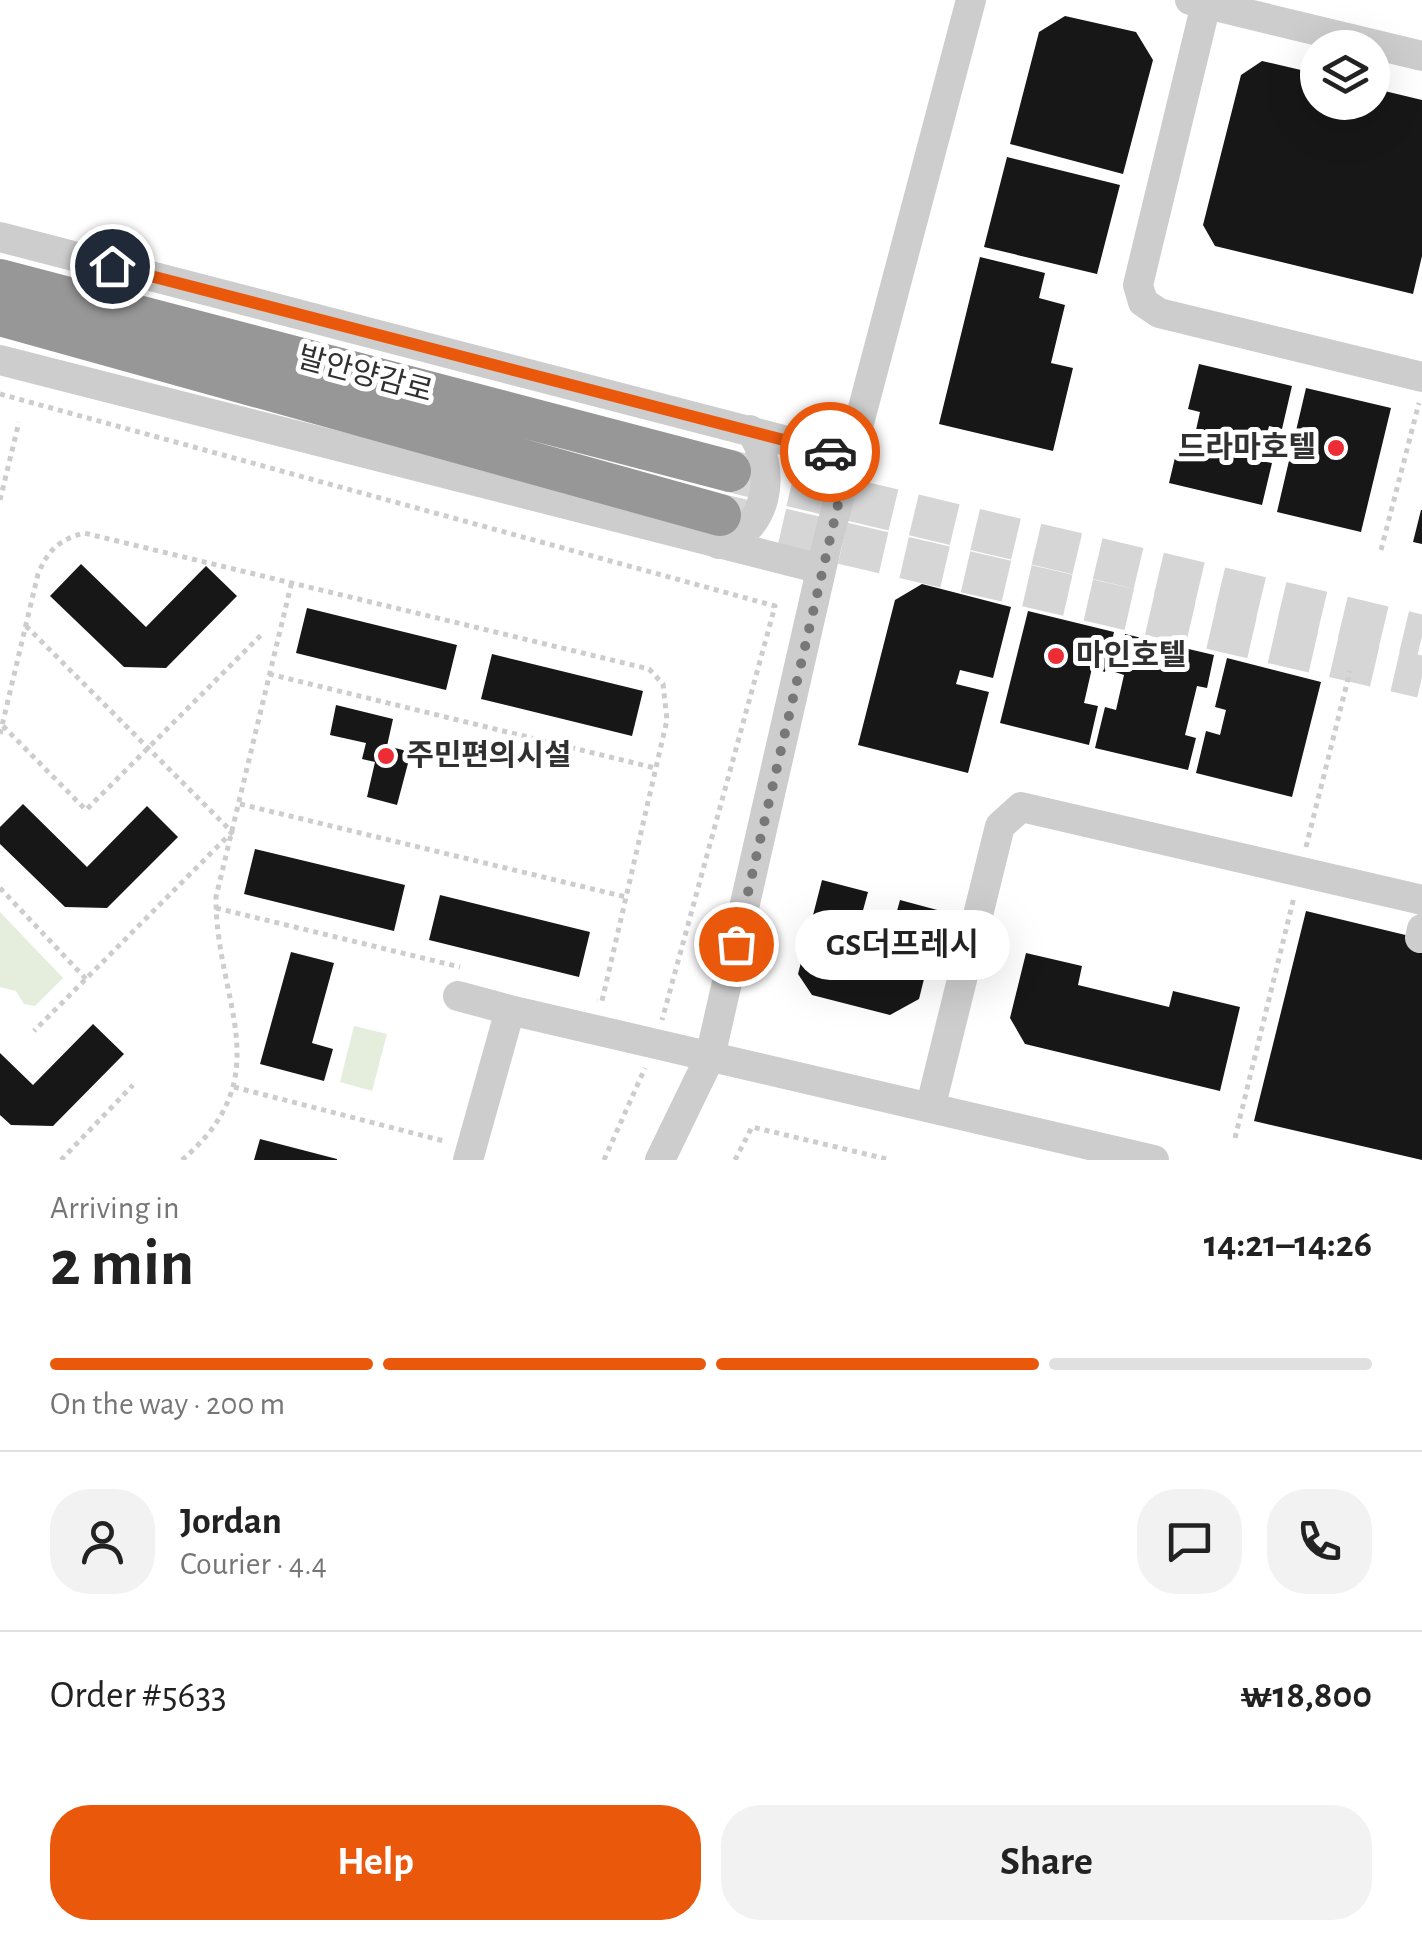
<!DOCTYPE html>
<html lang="en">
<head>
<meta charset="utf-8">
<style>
  :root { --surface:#fff; --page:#f2f2f2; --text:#222; --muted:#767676; --line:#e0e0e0; --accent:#ea580c }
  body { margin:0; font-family:"Alegreya Sans","Noto Sans KR",sans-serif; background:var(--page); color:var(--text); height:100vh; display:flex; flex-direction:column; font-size:38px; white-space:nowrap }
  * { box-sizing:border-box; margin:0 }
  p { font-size:32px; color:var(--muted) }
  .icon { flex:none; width:55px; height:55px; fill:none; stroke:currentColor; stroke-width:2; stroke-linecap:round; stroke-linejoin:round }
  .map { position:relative; height:1160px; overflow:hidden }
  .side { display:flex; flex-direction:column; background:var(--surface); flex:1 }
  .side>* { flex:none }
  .fabs { position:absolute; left:1300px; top:30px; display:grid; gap:20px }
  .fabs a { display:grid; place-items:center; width:90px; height:90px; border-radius:50%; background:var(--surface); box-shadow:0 10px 40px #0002; font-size:50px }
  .pin { position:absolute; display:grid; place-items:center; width:85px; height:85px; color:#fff; margin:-42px; border:5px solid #fff; border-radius:50%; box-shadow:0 2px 10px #0007 }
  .courier { position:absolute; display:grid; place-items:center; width:100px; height:100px; margin:-50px; border:8px solid #ea580c; border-radius:50%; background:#fff; color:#222; box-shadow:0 2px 12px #0007 }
  .bubble { position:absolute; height:70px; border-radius:35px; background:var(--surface); box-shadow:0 10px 40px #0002; font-size:32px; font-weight:600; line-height:70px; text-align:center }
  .overview em { font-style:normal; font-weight:600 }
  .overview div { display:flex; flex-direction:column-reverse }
  .overview { display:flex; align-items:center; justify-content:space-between; height:170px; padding:0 50px }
  h1 { font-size:65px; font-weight:600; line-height:75px }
  .bar { display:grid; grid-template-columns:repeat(4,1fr); gap:15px 10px; align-content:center; height:120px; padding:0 50px }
  .bar i { height:12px; border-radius:8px; background:var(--line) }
  .bar .selected { background:var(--accent) }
  .bar p { grid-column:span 4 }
  .line { display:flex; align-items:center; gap:25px; padding:0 50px; border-top:2px solid var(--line) }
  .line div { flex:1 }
  .round { display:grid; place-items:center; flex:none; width:105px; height:105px; border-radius:40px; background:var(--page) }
  .cta { display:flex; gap:20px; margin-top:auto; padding:20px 50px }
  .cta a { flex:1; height:115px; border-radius:40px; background:var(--accent); color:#fff; font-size:40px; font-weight:600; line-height:115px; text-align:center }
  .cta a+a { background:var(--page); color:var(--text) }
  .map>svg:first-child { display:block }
  .green { fill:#e5eddd }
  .building { fill:#171717 }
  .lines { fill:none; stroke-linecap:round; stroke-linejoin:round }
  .highway-tunnel { stroke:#d6d6d6; stroke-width:42; stroke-dasharray:42 21; stroke-linecap:butt }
  .path { stroke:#cdcdcd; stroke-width:5; stroke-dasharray:5 5; stroke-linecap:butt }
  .minor { stroke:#cdcdcd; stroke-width:30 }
  .highway { stroke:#979797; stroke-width:42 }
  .done { stroke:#787878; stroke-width:10; stroke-dasharray:0 18 }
  .route { stroke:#ea580c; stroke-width:12 }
  .poi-dot { fill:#ed2c36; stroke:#fff; stroke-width:4 }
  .labels { text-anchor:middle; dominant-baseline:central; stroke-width:10; stroke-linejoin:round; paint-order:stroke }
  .street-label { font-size:30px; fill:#303030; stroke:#fff }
  .poi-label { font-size:30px; font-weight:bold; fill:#303030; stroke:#fff; text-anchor:start }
</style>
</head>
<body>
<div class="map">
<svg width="1422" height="1160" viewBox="0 0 1422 1160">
  <rect width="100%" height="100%" fill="#fff"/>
  <path class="green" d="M 0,912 L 63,978 L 35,1006 L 24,1004 L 16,991 L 0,987 Z
    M 354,1026 L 387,1034 L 372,1091 L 340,1082 Z"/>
  <path class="building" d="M 1065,16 L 1136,32 L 1153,60 L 1123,174 L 1010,144 L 1039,32 Z
    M 1262,61 L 1318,74 L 1318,102 L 1372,102 L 1372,88 L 1422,100 L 1422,256 L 1413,294 L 1215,246 L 1203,225 L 1241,75 Z
    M 1007,157 L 1120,185 L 1097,274 L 984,247 Z
    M 980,257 L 1045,273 L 1039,298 L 1065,305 L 1051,363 L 1073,368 L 1053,451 L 939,424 Z
    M 1199,364 L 1292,386 L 1282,429 L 1269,426 L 1261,461 L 1272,463 L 1262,505 L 1169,483 L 1178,445 L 1192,448 L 1200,412 L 1188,409 Z
    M 1306,388 L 1391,408 L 1361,532 L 1277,512 Z
    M 1421,510 L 1422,510 L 1422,544 L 1413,542 Z
    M 81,564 L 146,627 L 206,566 L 237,596 L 166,668 L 124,667 L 50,596 Z
    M 922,584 L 1011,607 L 993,678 L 960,670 L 956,684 L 989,692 L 968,773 L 858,745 L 895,600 Z
    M 307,608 L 457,645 L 446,690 L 296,653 Z
    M 1028,611 L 1114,632 L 1105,672 L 1092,668 L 1084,703 L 1098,706 L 1089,745 L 1000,723 Z
    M 1125,634 L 1214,655 L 1207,688 L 1197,686 L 1185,735 L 1196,738 L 1188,770 L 1095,748 L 1105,707 L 1116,710 L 1124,675 L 1115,672 Z
    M 492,654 L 643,691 L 632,736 L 481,699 Z
    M 1227,658 L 1321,682 L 1292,797 L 1196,773 L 1206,731 L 1220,735 L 1226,710 L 1215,707 Z
    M 336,705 L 393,719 L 387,746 L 411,752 L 397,805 L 367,797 L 375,762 L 362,759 L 366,743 L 330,735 Z
    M 23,804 L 87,867 L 147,806 L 178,837 L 107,908 L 65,907 L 0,844 L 0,827 Z
    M 255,849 L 405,885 L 394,931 L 244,894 Z
    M 822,880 L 868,892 L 862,914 L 894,922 L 900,900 L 941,911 L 919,999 L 890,1015 L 812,995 L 798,974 Z
    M 440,895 L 590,932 L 579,977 L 429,940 Z
    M 1306,911 L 1422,939 L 1422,1160 L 1254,1121 Z
    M 291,952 L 334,963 L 312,1043 L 333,1049 L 324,1081 L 260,1064 Z
    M 1026,953 L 1082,966 L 1078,985 L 1169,1007 L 1173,991 L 1240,1007 L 1220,1091 L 1025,1044 L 1010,1018 Z
    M 93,1024 L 124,1054 L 53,1126 L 11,1125 L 0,1115 L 0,1053 L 33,1085 Z
    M 260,1139 L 337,1159 L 337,1160 L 254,1160 Z"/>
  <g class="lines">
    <path class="highway-tunnel" d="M 730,471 L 1422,636
      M 720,515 L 1422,677"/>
    <path class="path" d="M 0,394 L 775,606 L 662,1020
      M 0,500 L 19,422
      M 1381,550 L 1419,403
      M 26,626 L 232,832 L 34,1031
      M 269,674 L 655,768
      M 3,726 L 86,810 L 262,634
      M 0,734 L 38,574 C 48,550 59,540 84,533 L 649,669 L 663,684 L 667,720 L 602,1001 L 597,1000
      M 240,804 L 626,897
      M 1306,847 L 1350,671
      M 0,888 L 86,979
      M 216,908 L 460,967
      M 234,1087 L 444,1141
      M 1235,1138 L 1294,897
      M 61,1160 L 133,1085
      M 182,1160 C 282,1075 215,1001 216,897 L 292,581
      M 604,1160 L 645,1068
      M 735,1160 L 752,1127 L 891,1160"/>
    <path class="minor" d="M 1190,0 L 1422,56
      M 1206,4 L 1138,285 L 1143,302 L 1159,313 L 1422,377
      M 0,237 L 849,457
      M 0,360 L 821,569
      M 718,544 C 769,533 778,468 750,430
      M 1420,938 L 1422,929
      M 458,996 L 510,1010
      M 931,1105 L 1000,826 L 1021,807 L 1422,900
      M 468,1160 L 510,1010 L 1154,1160
      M 660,1160 L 710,1057 L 827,544 L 971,0"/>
    <path class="highway" d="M 0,280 L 730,471
      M 0,315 L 720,515"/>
  </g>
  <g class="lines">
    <path class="done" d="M 736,944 L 849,457 L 830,452"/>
    <path class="route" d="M 112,266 L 830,452"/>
  </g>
  <g class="poi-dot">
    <circle cx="1336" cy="448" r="10"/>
    <circle cx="1056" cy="656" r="10"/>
    <circle cx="386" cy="756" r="10"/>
  </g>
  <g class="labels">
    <g class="street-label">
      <text transform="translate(365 375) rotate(15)">발안양감로</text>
    </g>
    <g class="poi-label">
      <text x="1316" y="448" text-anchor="end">드라마호텔</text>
      <text x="1076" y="656">마인호텔</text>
      <text x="406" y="756">주민편의시설</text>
    </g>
  </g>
</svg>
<div class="fabs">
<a><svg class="icon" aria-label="layers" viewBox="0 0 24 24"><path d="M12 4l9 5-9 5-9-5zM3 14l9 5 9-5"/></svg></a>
</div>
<div class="pin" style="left:736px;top:944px;background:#ea580c"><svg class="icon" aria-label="bag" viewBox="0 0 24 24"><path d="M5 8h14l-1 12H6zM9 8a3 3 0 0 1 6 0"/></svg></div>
<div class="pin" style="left:112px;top:266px;background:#1f2937"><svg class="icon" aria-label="home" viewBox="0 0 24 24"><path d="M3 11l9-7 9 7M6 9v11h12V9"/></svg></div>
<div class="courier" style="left:830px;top:452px"><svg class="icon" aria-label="car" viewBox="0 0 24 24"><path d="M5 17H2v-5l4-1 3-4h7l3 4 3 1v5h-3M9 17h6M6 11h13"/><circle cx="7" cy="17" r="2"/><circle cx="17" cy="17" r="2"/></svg></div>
<div class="bubble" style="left:795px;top:910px;width:215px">GS더프레시</div>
</div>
<section class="side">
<div class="overview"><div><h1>2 min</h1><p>Arriving in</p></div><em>14:21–14:26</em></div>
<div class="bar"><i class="selected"></i><i class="selected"></i><i class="selected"></i><i></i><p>On the way · 200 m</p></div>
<div class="line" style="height:180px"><a class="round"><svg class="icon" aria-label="person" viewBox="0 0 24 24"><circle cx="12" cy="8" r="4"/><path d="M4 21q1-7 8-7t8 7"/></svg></a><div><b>Jordan</b><p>Courier · 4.4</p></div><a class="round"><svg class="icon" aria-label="chat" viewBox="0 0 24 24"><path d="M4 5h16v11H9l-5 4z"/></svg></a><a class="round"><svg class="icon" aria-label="phone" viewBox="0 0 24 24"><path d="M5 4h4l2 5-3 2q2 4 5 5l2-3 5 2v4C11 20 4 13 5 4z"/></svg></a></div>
<div class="line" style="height:130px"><div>Order #5633</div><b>₩18,800</b></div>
<div class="cta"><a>Help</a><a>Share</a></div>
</section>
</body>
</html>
